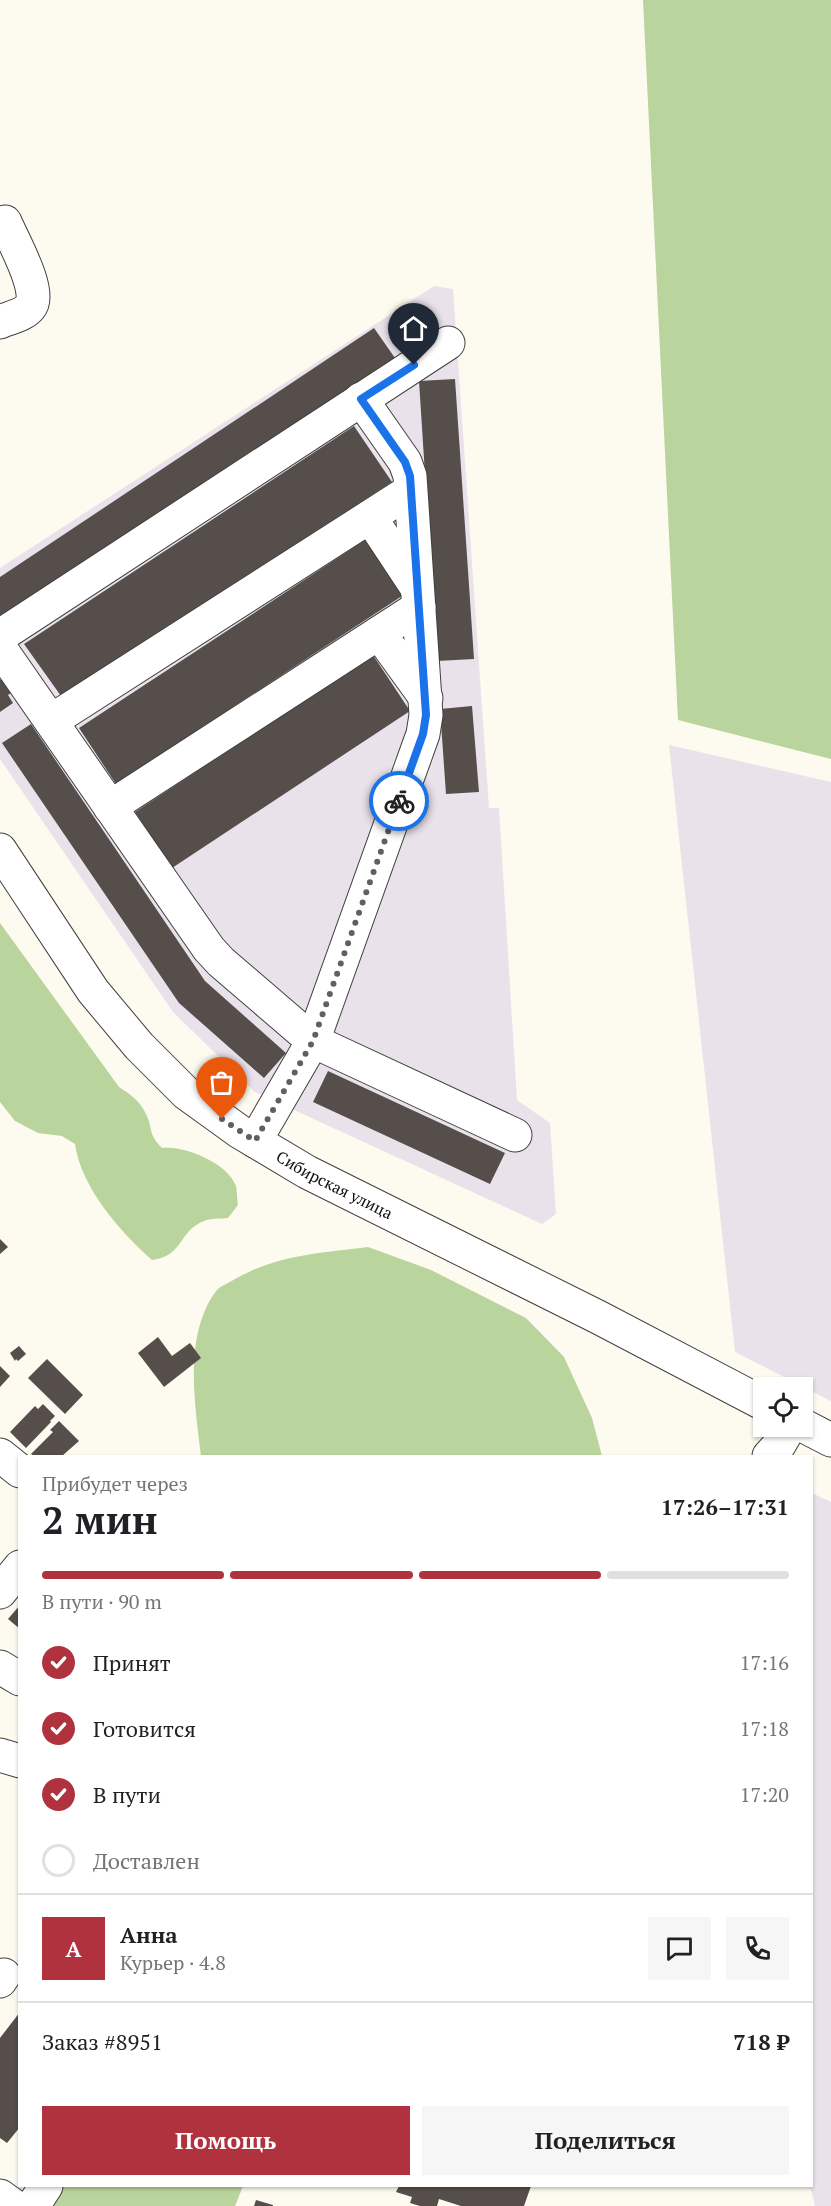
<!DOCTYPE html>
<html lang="ru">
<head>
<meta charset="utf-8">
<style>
  :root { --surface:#fff; --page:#f6f6f6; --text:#202124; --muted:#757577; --line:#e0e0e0; --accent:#b0323f }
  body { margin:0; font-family:"PT Serif",serif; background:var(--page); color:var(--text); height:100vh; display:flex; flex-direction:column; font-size:22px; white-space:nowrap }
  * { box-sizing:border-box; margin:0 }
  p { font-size:20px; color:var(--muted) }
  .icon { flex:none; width:33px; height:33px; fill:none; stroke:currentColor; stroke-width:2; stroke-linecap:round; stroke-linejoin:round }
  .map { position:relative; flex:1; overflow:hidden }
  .panel { position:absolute; left:18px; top:1455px; width:795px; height:732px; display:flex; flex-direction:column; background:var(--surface); border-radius:0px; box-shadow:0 2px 4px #0004 }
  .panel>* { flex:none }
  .fabs { position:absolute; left:753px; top:1377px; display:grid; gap:12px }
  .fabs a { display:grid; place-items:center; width:60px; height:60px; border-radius:0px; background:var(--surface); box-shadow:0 2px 4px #0004; font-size:30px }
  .pin { position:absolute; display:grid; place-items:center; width:51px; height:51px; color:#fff; margin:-62px -26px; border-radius:50% 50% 50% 0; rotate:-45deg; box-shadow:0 0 6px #0007 }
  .pin .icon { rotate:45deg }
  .courier { position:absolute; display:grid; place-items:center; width:60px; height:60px; margin:-30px; border:4px solid #1a73e8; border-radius:50%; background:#fff; color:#222; box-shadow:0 2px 8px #0007 }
  .head em { font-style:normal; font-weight:700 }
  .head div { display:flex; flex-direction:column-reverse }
  .head { display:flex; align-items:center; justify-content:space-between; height:102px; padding:0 24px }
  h1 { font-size:39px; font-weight:700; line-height:45px }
  .bar { display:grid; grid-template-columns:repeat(4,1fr); gap:9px 6px; align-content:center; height:72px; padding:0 24px }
  .bar i { height:8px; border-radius:4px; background:var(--line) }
  .bar .on { background:var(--accent) }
  .bar p { grid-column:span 4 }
  .line { display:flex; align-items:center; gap:15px; padding:0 24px; border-top:2px solid var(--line) }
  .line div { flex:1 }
  .round { display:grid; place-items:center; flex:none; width:63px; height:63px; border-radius:0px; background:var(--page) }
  ol { padding:0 24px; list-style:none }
  li { display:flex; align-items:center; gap:18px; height:66px }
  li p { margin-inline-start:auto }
  li .icon { padding:6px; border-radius:50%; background:var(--accent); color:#fff; stroke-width:4 }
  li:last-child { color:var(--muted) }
  li i { width:33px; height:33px; border:3px solid var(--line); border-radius:50% }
  .primary-button { display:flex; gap:12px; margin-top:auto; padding:12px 24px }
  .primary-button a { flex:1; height:69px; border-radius:0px; background:var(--accent); color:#fff; font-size:24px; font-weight:700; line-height:69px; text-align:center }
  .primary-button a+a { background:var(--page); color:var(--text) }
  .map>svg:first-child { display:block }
  .industrial { fill:#e9e2eb }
  .forest { fill:#b9d49c }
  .building { fill:#554e4a }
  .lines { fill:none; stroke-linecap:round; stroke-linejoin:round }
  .minor-casing { stroke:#404040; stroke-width:35 }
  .minor { stroke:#fff; stroke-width:33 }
  .done { stroke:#61605c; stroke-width:6; stroke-dasharray:0 10.8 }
  .route { stroke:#1a73e8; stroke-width:8 }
  .labels { text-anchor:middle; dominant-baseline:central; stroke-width:6; stroke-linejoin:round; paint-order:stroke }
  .street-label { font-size:16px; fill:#0d0d0d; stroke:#fff }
</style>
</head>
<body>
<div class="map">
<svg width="831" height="2206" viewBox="0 0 831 2206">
  <rect width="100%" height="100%" fill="#fdfaef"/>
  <path class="industrial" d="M 434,286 L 453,289 L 489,808 L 499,808 L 517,1100 L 550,1123 L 556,1214 L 542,1224 L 255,1092 L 173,1012 L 0,759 L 0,568 Z
    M 669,745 L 831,782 L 831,1401 L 735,1352 Z
    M 812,1493 L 831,1502 L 831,2206 L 815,2206 L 810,2186 Z"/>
  <path class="forest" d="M 643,0 L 831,0 L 831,759 L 678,720 Z
    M 0,923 L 119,1087 C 130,1094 140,1101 146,1114 C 154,1131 147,1132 162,1148 C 184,1145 228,1163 236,1186 C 237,1191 237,1199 238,1205 L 228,1218 C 220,1219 210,1218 204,1221 C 178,1231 184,1256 152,1260 C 120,1232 81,1187 75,1144 L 62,1136 L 38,1133 L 15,1121 L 0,1102 Z
    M 368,1247 L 431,1270 L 526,1318 L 564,1357 L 592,1418 L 602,1456 L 201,1456 C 195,1405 183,1336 216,1291 C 220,1286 229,1283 235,1279 C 277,1255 321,1253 368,1247 Z
    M 61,2186 L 243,2186 L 235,2206 L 43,2206 Z"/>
  <path class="building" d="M 421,308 L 427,316 L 418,321 L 413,314 Z
    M 374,328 L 395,358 L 0,621 L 0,577 Z
    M 455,379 L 474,659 L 437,661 L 419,381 Z
    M 354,426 L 392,482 L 61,696 L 24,644 Z
    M 365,540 L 402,596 L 116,784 L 79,728 Z
    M 373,655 L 410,711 L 172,868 L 135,812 Z
    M 4,677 L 14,691 L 8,695 L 13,703 L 0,712 L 0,680 Z
    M 472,706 L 479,792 L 446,794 L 440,709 Z
    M 31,724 L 205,981 L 286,1053 L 264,1078 L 179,1003 L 2,743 Z
    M 328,1071 L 505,1153 L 490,1184 L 313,1102 Z
    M 0,1239 L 8,1247 L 0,1254 Z
    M 158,1337 L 172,1356 L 190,1343 L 201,1358 L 164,1387 L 138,1353 Z
    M 19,1346 L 26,1354 L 18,1361 L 16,1359 L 15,1361 L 10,1353 Z
    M 47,1359 L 83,1395 L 65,1414 L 28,1378 Z
    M 0,1366 L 10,1376 L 0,1387 Z
    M 43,1404 L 55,1416 L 50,1421 L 51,1422 L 26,1448 L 10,1432 L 35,1406 L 38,1409 Z
    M 59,1421 L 79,1441 L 62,1456 L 34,1456 L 31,1454 L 53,1432 L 50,1430 Z
    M 20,1605 L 20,1629 L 8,1619 Z
    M 20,2012 L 20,2127 L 7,2143 L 0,2138 L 0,2038 Z
    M 399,2186 L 531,2186 L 524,2206 L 461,2206 L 439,2199 L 437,2206 L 420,2206 L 410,2203 L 412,2197 L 396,2192 Z
    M 256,2200 L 273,2205 L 273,2206 L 254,2206 Z"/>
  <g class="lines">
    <g class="minor-casing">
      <g id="minor">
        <path d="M 0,322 C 9,318 24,315 30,307 C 43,293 12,239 5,222"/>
        <path d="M 370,517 L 417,588"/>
        <path d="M 379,633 L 426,698"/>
        <path d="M 0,636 L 448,343"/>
        <path d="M 0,648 L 209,949 L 221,962 L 313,1041 L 515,1135"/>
        <path d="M 51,721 L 410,491"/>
        <path d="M 110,807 L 419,607"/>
        <path id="s1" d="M 0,850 L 93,991 L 139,1046 L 186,1093 L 240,1132 L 307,1172 L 598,1317 L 764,1404"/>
        <path d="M 255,1141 L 313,1041 L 423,734 L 426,715 L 410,476 L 405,462 L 361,399"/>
        <path d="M 802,1425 L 831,1440"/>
        <path d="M 0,1455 L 20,1471"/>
        <path d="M 769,1456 L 779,1445 L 790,1426"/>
        <path d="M 0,1592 L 20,1567"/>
        <path d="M 0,1667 L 20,1679"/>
        <path d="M 0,1755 L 20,1761"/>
        <path d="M 0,1981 L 4,1975"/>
        <path d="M 0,2196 L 14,2206"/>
        <path d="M 33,2206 L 46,2186"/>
      </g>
    </g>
    <use href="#minor" class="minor"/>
  </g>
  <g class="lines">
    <path class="done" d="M 222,1119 L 255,1141 L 313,1041 L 399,801"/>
    <path class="route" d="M 399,801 L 423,734 L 426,715 L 410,476 L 405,462 L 361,399 L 414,365"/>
  </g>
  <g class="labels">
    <g class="street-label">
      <text stroke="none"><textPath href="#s1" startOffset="482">Сибирская улица</textPath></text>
    </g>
  </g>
</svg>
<div class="fabs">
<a><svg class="icon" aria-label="locate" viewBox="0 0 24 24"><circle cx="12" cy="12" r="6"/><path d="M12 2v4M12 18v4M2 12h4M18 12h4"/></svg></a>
</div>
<div class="pin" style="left:222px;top:1119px;background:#ea580c"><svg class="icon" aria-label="bag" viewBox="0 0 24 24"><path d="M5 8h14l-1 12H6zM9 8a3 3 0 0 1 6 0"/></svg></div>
<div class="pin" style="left:414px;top:365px;background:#1f2937"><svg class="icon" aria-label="home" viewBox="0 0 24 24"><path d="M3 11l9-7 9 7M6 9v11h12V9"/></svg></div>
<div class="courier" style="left:399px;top:801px"><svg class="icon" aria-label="bike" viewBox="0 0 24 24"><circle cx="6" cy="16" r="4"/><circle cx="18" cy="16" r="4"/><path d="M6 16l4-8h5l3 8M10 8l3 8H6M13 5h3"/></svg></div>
<section class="panel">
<div class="head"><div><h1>2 мин</h1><p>Прибудет через</p></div><em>17:26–17:31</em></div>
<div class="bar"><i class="on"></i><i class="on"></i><i class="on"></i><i></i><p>В пути · 90 m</p></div>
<ol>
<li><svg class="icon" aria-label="check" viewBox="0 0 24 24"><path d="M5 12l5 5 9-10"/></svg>Принят<p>17:16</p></li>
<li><svg class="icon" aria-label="check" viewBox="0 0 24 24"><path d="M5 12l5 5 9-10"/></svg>Готовится<p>17:18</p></li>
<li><svg class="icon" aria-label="check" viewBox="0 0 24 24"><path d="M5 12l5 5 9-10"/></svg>В пути<p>17:20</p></li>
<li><i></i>Доставлен</li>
</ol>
<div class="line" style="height:108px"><b class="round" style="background:var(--accent);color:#fff">А</b><div><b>Анна</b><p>Курьер · 4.8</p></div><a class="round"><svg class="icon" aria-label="chat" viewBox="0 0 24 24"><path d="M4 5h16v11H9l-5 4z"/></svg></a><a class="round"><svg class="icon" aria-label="phone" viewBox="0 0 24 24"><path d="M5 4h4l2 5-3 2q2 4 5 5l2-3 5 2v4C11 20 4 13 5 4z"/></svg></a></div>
<div class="line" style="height:78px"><div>Заказ #8951</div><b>718 ₽</b></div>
<div class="primary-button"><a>Помощь</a><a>Поделиться</a></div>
</section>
</div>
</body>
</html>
